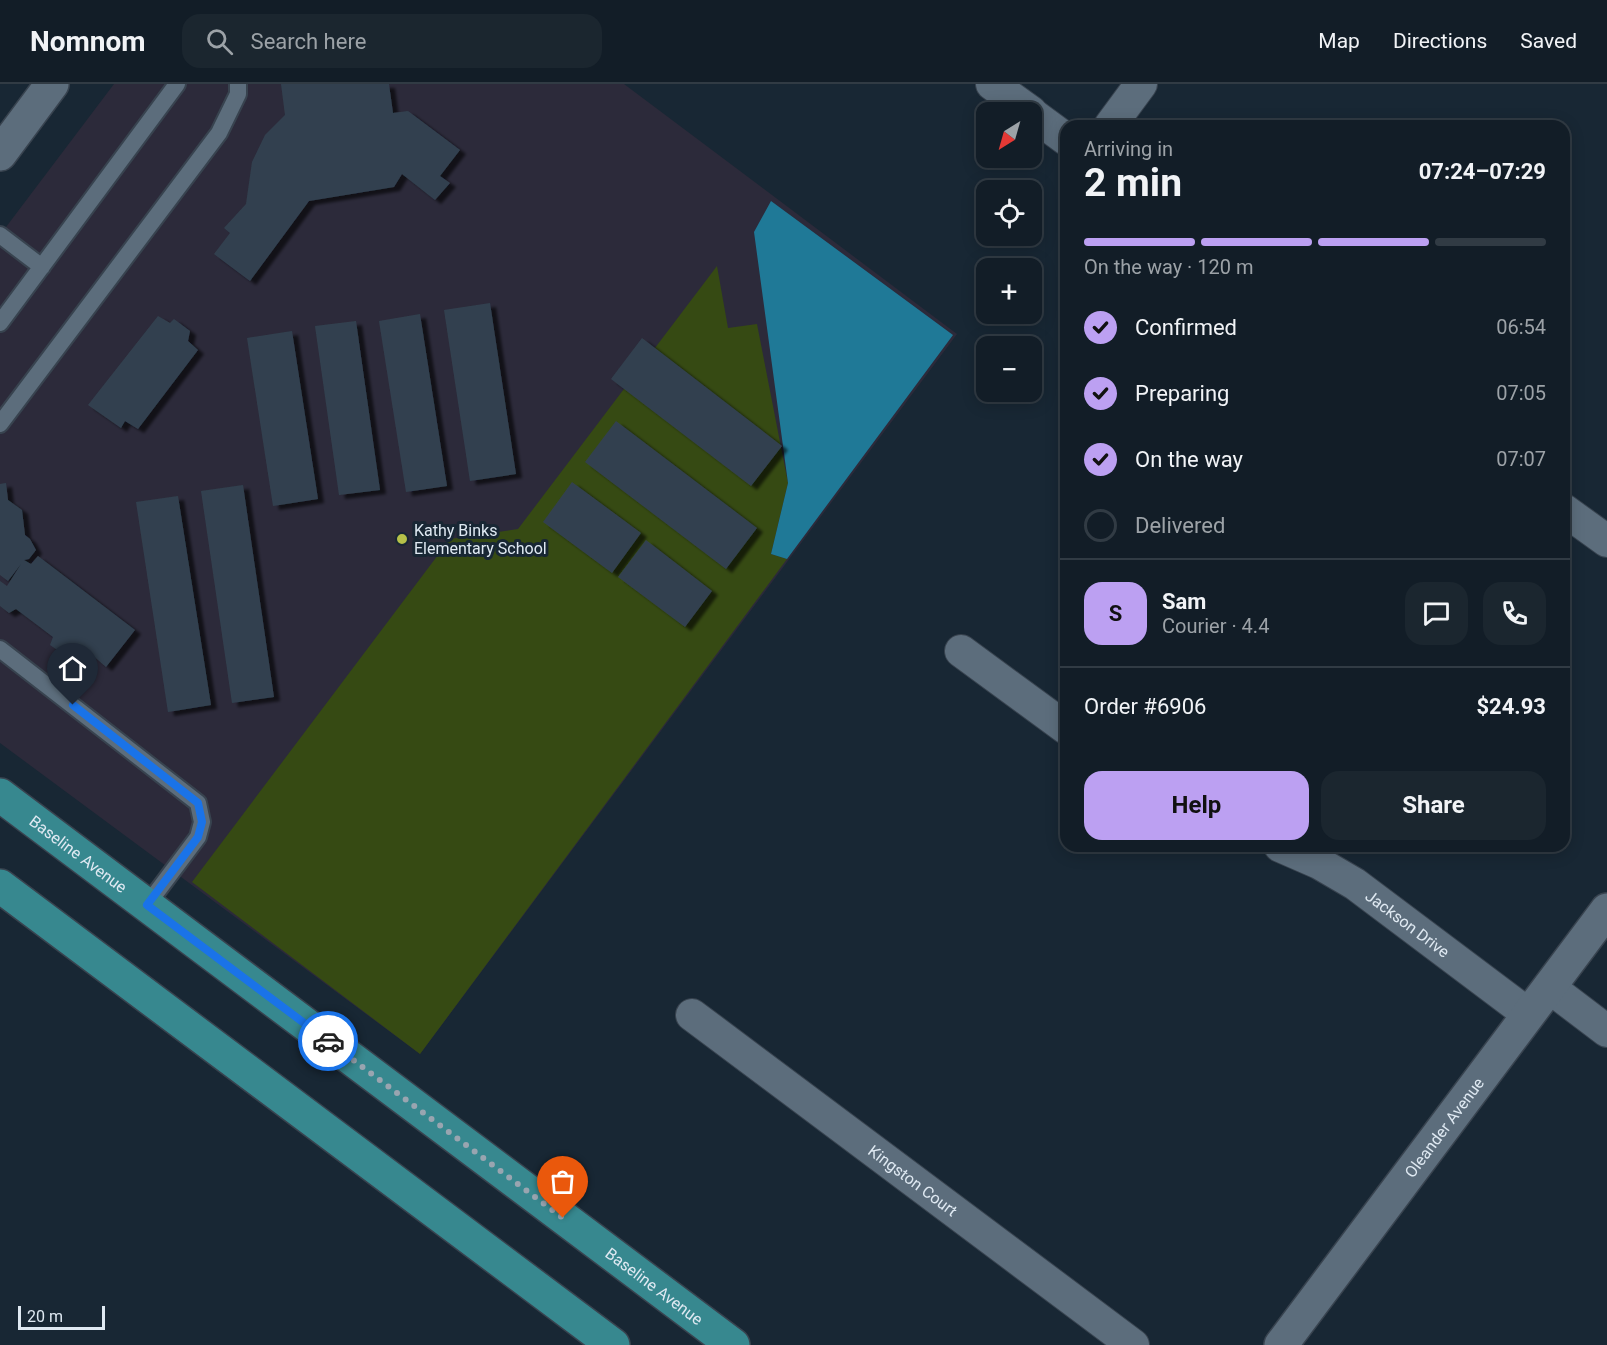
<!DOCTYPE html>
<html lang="en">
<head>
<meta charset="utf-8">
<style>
  :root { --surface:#121d27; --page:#1b262f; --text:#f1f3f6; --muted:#9ca2a7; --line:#313b44; --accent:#bca0f2 }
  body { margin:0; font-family:Roboto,sans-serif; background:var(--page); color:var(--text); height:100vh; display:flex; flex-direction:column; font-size:22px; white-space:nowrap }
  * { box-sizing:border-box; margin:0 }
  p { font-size:20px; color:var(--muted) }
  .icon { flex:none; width:33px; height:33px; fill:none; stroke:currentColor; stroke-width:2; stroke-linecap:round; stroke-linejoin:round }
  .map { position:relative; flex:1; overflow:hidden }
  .sheet { position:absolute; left:1060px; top:36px; width:510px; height:732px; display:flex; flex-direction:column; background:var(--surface); border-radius:18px; box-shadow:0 3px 15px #0003,0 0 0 2px var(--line) }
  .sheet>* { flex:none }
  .needle { width:39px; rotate:217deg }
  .tools { position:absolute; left:976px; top:18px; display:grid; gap:12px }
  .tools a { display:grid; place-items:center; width:66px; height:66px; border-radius:12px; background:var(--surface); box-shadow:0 3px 15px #0003,0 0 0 2px var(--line); font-size:30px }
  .scale { position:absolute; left:18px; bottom:15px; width:87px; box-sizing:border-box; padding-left:6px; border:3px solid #dfe9f2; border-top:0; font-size:16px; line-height:21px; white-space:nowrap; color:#dfe9f2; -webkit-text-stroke:4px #182734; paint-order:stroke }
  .pin { position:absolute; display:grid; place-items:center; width:51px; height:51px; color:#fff; margin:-62px -26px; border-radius:50% 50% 50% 0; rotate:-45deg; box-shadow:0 0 6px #0007 }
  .pin .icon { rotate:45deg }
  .courier { position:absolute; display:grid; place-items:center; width:60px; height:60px; margin:-30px; border:4px solid #1a73e8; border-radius:50%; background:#fff; color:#222; box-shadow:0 2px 8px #0007 }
  .overview em { font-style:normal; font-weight:700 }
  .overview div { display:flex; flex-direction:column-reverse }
  .overview { display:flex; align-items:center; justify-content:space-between; height:102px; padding:0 24px }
  h1 { font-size:39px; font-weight:700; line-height:45px }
  .bar { display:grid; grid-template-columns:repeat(4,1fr); gap:9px 6px; align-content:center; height:72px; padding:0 24px }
  .bar i { height:8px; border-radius:4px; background:var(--line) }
  .bar .selected { background:var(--accent) }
  .bar p { grid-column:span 4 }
  .line { display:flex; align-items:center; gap:15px; padding:0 24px; border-top:2px solid var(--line) }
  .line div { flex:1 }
  .round { display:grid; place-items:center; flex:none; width:63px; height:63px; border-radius:18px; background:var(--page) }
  ol { padding:0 24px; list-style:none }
  li { display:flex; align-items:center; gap:18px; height:66px }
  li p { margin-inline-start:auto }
  li .icon { padding:6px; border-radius:50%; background:var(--accent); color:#111; stroke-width:4 }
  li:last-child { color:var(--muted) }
  li i { width:33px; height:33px; border:3px solid var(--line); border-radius:50% }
  .button { display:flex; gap:12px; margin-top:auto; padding:12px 24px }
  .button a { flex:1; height:69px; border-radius:18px; background:var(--accent); color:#111; font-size:24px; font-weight:700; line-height:69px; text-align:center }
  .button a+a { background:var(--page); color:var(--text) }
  header { display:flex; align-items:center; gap:36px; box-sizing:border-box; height:84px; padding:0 30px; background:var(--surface); border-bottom:2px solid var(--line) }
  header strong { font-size:28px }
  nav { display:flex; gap:33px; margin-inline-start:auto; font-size:21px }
  .search { width:420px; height:54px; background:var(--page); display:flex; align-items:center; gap:15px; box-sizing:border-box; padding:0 21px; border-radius:18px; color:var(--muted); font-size:22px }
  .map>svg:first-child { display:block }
  .education { fill:#2c2a3a }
  .green { fill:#364a13 }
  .water { fill:#1f7997 }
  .building { fill:#32414f; filter:url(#shadow) }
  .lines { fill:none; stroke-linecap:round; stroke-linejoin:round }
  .service-casing { stroke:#38434f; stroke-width:20 }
  .minor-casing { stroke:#38434f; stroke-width:34 }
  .tertiary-casing { stroke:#38434f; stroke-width:36 }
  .primary-casing { stroke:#38434f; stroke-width:36 }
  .service { stroke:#5c6d7c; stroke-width:16 }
  .minor { stroke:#5c6d7c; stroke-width:32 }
  .tertiary { stroke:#5c6d7c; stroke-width:33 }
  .primary { stroke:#37888f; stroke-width:33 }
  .done { stroke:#99a5b0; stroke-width:6; stroke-dasharray:0 10.8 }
  .route { stroke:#1a73e8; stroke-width:8 }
  .poi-dot { fill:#b6c149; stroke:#182734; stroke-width:2 }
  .labels { text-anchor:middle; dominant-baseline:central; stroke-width:6; stroke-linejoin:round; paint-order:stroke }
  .poi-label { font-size:16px; fill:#dfe9f2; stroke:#182734; text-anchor:start }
  .street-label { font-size:16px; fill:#dfe9f2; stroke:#182734 }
</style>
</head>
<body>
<header>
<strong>Nomnom</strong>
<div class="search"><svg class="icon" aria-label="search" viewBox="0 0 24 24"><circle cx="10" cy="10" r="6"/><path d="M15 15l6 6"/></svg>Search here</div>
<nav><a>Map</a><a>Directions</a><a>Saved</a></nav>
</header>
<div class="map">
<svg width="1607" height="1261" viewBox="0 0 1607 1261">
  <defs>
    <filter id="shadow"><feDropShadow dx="6" dy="4" stdDeviation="1.5" flood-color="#0009"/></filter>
  </defs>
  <rect width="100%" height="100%" fill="#182734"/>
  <path class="education" d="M 114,0 L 624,0 L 957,250 L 420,970 L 0,659 L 0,151 Z"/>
  <path class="green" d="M 717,182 L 728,244 L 757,240 L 788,399 L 771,470 L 787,475 L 420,970 L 192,798 L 450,455 L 518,445 Z"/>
  <path class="water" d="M 771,117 L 953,251 L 787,475 L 771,470 L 788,399 L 754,148 Z"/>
  <path class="building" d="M 281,0 L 389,0 L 393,29 L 408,27 L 460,66 L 440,92 L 450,99 L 435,116 L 402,90 L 394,103 L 309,117 L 250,197 L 214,170 L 230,149 L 224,144 L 246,120 L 252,78 L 265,51 L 285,31 Z
    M 490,219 L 516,390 L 470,397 L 444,226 Z
    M 420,230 L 447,402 L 406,408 L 379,237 Z
    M 158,232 L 170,239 L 174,235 L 190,247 L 188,257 L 198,266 L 138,345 L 125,337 L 121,344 L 88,321 Z
    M 356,237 L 380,406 L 339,411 L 315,242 Z
    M 292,247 L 318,415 L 273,422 L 247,254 Z
    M 642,254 L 782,362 L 751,402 L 611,295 Z
    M 616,337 L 757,444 L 726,485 L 585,378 Z
    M 572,398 L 641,449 L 612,489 L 543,438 Z
    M 6,399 L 8,416 L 22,426 L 25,451 L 30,455 L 36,466 L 29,475 L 24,476 L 31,480 L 38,472 L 135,546 L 106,583 L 83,563 L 76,579 L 50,561 L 53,553 L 16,525 L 9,529 L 0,522 L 0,497 L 7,502 L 21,480 L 8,497 L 0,491 L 0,400 Z
    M 243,401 L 274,613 L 232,619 L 201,407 Z
    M 178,412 L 211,621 L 168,628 L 136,418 Z
    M 646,456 L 712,507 L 685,543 L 618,493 Z"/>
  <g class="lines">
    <g class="service-casing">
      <path id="service" d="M 0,151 L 42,183
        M 0,239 L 177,0
        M 0,340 L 219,49 L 238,10 L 238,0
        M 0,565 L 198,719 L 202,738 L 198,753 L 147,821"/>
    </g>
    <g class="minor-casing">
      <g id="minor">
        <path d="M 992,0 L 1031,28"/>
        <path d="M 1032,30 L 1066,55"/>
        <path d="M 1110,42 L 1141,0"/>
        <path d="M 1564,426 L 1607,457"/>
        <path d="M 961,567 L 1066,644"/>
        <path id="s1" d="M 1280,762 L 1319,779 L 1355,800 L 1528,930"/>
        <path d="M 1549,903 L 1607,947"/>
        <path id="s2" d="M 692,931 L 1133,1261"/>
      </g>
    </g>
    <g class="tertiary-casing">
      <g id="tertiary">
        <path d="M 0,70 L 52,0"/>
        <path id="s3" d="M 1281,1261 L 1607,826"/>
      </g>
    </g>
    <g class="primary-casing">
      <g id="primary">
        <path id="s4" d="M 0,711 L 733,1261"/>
        <path d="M 0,802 L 613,1261"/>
      </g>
    </g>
    <use href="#service" class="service"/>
    <use href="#minor" class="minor"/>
    <use href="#tertiary" class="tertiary"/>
    <use href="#primary" class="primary"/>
  </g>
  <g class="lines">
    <path class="done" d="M 328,957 L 563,1134"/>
    <path class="route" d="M 73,621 L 198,719 L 202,738 L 198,753 L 147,821 L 328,957"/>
  </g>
  <circle class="poi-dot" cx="402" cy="455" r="6"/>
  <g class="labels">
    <g class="poi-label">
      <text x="414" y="446">Kathy Binks<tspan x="414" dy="18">Elementary School</tspan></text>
    </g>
    <g class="street-label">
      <text stroke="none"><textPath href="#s4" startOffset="98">Baseline Avenue</textPath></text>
      <text stroke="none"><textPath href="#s1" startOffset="150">Jackson Drive</textPath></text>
      <text stroke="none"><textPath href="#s3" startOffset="272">Oleander Avenue</textPath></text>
      <text stroke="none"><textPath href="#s2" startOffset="276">Kingston Court</textPath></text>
      <text stroke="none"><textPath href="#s4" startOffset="818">Baseline Avenue</textPath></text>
    </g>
  </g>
</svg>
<div class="tools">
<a><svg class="needle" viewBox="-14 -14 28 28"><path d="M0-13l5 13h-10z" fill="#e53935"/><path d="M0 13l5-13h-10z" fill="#9ca2a7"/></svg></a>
<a><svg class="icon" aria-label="locate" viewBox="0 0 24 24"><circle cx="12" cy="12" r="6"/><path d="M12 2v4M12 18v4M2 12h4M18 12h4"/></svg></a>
<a>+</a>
<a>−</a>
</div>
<div class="scale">20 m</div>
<div class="pin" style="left:563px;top:1134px;background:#ea580c"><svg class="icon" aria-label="bag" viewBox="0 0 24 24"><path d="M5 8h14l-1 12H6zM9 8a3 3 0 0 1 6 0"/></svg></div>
<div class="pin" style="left:73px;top:621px;background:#1f2937"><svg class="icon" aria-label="home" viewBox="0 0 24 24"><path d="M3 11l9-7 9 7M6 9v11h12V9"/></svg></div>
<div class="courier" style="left:328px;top:957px"><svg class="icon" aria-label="car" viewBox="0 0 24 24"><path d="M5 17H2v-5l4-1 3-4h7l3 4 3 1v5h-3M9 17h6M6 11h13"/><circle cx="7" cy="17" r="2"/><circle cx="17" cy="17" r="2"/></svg></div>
<section class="sheet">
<div class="overview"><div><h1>2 min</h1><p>Arriving in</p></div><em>07:24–07:29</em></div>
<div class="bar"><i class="selected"></i><i class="selected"></i><i class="selected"></i><i></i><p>On the way · 120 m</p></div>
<ol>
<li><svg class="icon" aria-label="check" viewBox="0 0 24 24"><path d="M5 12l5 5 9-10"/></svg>Confirmed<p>06:54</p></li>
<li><svg class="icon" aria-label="check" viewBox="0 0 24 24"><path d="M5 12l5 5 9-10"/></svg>Preparing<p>07:05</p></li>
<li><svg class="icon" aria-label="check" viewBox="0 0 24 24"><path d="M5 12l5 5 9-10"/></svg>On the way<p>07:07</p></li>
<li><i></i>Delivered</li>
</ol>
<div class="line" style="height:108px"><b class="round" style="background:var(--accent);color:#111">S</b><div><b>Sam</b><p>Courier · 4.4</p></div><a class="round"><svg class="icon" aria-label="chat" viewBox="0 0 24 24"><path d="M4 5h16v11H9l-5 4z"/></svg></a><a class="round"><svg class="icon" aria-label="phone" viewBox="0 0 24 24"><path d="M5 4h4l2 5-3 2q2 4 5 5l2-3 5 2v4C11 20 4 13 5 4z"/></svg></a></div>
<div class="line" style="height:78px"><div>Order #6906</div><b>$24.93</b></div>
<div class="button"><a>Help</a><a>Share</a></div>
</section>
</div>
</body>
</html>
